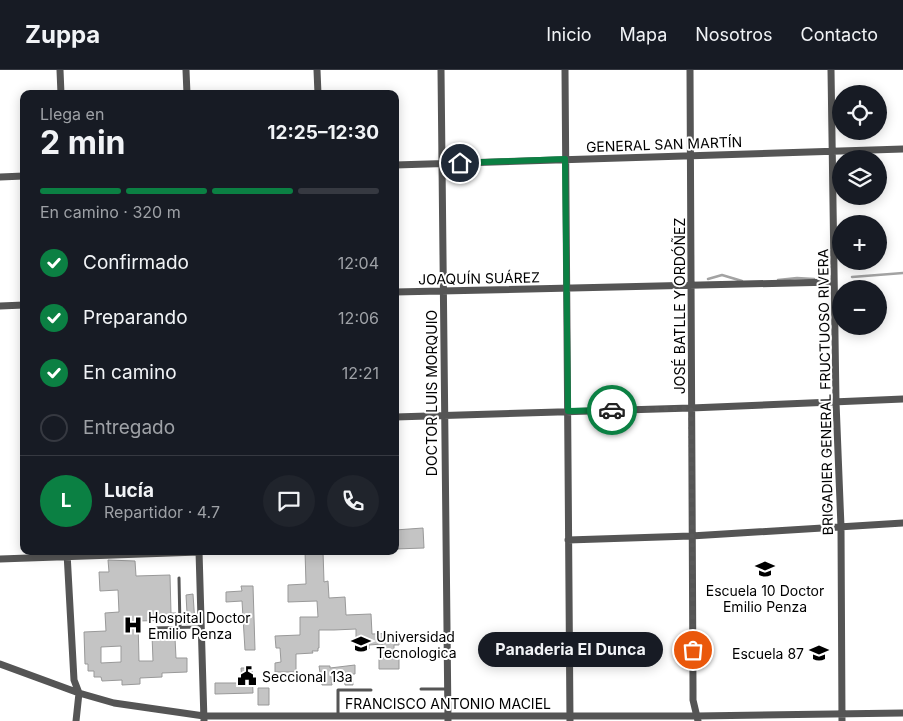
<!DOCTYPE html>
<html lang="es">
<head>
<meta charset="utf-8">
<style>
  :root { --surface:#171b24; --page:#20242c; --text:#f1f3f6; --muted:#9ea1a6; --line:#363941; --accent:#0b8043 }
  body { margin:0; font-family:Inter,sans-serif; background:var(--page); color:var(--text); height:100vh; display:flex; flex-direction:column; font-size:19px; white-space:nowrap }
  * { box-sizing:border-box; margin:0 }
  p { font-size:16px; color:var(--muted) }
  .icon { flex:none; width:28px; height:28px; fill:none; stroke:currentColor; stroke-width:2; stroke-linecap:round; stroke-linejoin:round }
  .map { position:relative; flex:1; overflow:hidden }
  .panel { position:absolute; left:20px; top:20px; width:379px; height:465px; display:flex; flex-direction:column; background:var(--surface); border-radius:10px; box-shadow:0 2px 12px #0003 }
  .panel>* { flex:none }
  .tools { position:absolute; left:832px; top:15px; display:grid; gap:10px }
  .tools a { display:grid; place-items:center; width:55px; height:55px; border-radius:50%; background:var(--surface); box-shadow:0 2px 12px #0003; font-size:25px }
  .pin { position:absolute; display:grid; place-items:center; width:42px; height:42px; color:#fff; margin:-21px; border:2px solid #fff; border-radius:50%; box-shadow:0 1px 5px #0007 }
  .courier { position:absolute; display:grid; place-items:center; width:50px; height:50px; margin:-25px; border:4px solid #0b8043; border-radius:50%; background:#fff; color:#222; box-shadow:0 1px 6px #0007 }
  .bubble { position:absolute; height:35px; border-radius:18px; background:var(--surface); box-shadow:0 2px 12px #0003; font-size:16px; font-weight:700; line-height:35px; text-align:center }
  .overview em { font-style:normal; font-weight:700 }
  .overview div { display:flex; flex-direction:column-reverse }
  .overview { display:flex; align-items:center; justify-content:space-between; height:85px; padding:0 20px }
  h1 { font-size:32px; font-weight:700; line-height:38px }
  .bar { display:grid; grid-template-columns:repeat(4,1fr); gap:8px 5px; align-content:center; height:60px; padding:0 20px }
  .bar i { height:6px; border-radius:4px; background:var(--line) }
  .bar .selected { background:var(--accent) }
  .bar p { grid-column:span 4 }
  .line { display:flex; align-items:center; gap:12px; padding:0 20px; border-top:1px solid var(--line) }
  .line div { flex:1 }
  .round { display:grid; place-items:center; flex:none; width:52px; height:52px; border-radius:26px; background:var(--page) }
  ol { padding:0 20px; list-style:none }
  li { display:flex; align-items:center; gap:15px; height:55px }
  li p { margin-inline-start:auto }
  li .icon { padding:5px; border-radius:50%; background:var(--accent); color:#fff; stroke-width:4 }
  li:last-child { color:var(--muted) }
  li i { width:28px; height:28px; border:2px solid var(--line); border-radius:50% }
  header { display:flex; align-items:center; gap:30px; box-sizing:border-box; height:70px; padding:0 25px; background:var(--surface); border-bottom:1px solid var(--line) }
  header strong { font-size:24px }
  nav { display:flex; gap:28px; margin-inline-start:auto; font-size:18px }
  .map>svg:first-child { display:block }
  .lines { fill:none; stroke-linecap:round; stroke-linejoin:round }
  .stream { stroke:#a3a3a3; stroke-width:2.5 }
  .building { fill:#c4c4c4; stroke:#999; fill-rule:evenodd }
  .service { stroke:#555; stroke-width:3 }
  .minor { stroke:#555; stroke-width:7 }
  .done { stroke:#595959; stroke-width:5; stroke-dasharray:0 9 }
  .route { stroke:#0b8043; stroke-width:6 }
  .labels { text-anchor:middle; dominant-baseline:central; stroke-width:4; stroke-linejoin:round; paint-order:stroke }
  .street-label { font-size:14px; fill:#000; stroke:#fff }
  .poi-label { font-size:14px; fill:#000; stroke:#fff; text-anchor:start }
</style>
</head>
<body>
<header>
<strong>Zuppa</strong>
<nav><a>Inicio</a><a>Mapa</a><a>Nosotros</a><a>Contacto</a></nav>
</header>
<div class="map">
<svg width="903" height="651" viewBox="0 0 903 651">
  <rect width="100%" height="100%" fill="#fff"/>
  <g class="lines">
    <path class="stream" d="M 852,207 L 903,203
      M 708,209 L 722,205 L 742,211
      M 778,210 L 797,208 L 814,209"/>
  </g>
  <path class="building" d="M 423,458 L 424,478 L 395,479 L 395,460 Z
    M 305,481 L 323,481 L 324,512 L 328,511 L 329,528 L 345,527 L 346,545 L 371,544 L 372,564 L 398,563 L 399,575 L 394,575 L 394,589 L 399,589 L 399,599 L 379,599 L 379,589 L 383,589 L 382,574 L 369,575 L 369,579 L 356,580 L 356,559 L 334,560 L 319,560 L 319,578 L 318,578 L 318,581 L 312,581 L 313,583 L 296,584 L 296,602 L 275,602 L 275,593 L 281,592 L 280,578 L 276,578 L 275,566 L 300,565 L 300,547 L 318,547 L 317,531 L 288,532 L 288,515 L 306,514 Z
    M 108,490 L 135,491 L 136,506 L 170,505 L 171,543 L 176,543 L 176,550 L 138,551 L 139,591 L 153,591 L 152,565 L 165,565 L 165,568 L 175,568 L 176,588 L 187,588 L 187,602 L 162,603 L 162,607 L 140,608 L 140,614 L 122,615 L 122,610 L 102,611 L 101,607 L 94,607 L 94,601 L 88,601 L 88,594 L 85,594 L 84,562 L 106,561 L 105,543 L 119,542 L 118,520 L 100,521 L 99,502 L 109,502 ZM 121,576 L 121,592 L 101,593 L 101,577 Z
    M 241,516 L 253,516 L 255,580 L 245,580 L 242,531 L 226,532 L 226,522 L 242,521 Z
    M 193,524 L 195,554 L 184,554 L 183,543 L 187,543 L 186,525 Z
    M 355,595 L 355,604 L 352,604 L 353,615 L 345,615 L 344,606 L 331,606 L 332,615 L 322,615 L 319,596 L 330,596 L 330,598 Z
    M 241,598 L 252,598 L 253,623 L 215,624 L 215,613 L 242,613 Z
    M 258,618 L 269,618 L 269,635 L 258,635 Z"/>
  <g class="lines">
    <path class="service" d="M 179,508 L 180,557
      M 151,558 L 201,557
      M 421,619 L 448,619
      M 338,646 L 338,620 L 371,620"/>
    <path class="minor" d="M 60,0 L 61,24
      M 186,0 L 187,24
      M 317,0 L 318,24
      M 441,0 L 448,651
      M 565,0 L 570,651
      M 690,0 L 693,619 L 693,630 L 698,651
      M 831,0 L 836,332 L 841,457 L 842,651
      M 395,95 L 903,79
      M 0,107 L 24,106
      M 395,222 L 834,212
      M 0,236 L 24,235
      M 395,347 L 691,338 L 903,329
      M 568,470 L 691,466 L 903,453
      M 199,481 L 204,651
      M 67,483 L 74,610 L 79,623 L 76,651
      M 0,489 L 199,482
      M 0,594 L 79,623 L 114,633 L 204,646 L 697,646 L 903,643"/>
  </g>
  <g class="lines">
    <path class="done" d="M 612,340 L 691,338 L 693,580"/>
    <path class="route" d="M 460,93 L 565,89 L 568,341 L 612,340"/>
  </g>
  <defs>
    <g id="school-bare" transform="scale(1.5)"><path d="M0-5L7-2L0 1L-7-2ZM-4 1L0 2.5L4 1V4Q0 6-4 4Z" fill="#000" stroke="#fff" stroke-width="2.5" paint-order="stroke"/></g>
    <g id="hospital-bare" transform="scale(1.5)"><path d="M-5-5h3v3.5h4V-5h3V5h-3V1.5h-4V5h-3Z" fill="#000" stroke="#fff" stroke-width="2.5" paint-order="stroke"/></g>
    <g id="university-bare" transform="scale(1.5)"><path d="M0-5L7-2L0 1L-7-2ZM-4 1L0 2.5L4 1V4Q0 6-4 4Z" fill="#000" stroke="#fff" stroke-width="2.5" paint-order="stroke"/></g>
    <g id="civic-bare" transform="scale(1.5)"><path d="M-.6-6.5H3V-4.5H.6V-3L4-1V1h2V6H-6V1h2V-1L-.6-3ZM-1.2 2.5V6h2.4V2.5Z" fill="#000" stroke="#fff" stroke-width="2.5" paint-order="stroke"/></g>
  </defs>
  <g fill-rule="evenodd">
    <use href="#school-bare" x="765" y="499"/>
    <use href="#hospital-bare" x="133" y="555"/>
    <use href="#university-bare" x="361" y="574"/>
    <use href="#school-bare" x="819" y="583"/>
    <use href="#civic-bare" x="247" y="606"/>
  </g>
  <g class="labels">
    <g class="street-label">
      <text transform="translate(664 74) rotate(-2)">GENERAL SAN MARTÍN</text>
      <text transform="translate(479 208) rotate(-1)">JOAQUÍN SUÁREZ</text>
      <text transform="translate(679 236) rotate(-90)">JOSÉ BATLLE Y ORDÓÑEZ</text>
      <text transform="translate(825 322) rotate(-91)">BRIGADIER GENERAL FRUCTUOSO RIVERA</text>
      <text transform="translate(431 323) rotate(-90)">DOCTOR LUIS MORQUIO</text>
      <text x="448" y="633">FRANCISCO ANTONIO MACIEL</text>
    </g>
    <g class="poi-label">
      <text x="765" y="520" text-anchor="middle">Escuela 10 Doctor<tspan x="765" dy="16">Emilio Penza</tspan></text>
      <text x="148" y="547">Hospital Doctor<tspan x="148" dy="16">Emilio Penza</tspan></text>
      <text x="376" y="566">Universidad<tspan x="376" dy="16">Tecnologica</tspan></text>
      <text x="804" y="583" text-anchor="end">Escuela 87</text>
      <text x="262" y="606">Seccional 13a</text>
    </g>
  </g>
</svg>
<div class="tools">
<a><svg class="icon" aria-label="locate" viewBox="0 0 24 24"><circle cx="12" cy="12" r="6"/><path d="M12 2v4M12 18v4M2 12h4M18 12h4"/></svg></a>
<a><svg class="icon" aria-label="layers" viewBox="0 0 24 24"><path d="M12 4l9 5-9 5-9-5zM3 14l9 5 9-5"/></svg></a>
<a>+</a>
<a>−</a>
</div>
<div class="pin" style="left:693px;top:580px;background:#ea580c"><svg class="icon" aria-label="bag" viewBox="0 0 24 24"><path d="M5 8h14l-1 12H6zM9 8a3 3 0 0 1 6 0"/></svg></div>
<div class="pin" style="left:460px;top:93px;background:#1f2937"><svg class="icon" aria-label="home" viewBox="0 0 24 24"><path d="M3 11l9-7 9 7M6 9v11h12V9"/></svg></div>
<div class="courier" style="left:612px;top:340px"><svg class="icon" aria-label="car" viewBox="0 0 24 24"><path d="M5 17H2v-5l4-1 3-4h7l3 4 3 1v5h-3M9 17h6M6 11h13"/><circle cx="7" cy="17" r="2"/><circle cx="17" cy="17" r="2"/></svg></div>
<div class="bubble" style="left:478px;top:562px;width:185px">Panaderia El Dunca</div>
<section class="panel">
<div class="overview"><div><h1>2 min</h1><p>Llega en</p></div><em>12:25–12:30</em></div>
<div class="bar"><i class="selected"></i><i class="selected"></i><i class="selected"></i><i></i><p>En camino · 320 m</p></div>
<ol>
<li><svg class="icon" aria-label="check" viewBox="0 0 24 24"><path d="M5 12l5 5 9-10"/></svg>Confirmado<p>12:04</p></li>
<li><svg class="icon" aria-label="check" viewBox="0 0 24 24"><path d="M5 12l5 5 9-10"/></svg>Preparando<p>12:06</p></li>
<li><svg class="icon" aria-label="check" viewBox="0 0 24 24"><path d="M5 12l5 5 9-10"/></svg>En camino<p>12:21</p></li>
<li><i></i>Entregado</li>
</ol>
<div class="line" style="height:90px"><b class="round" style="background:var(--accent);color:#fff">L</b><div><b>Lucía</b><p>Repartidor · 4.7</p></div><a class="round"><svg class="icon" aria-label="chat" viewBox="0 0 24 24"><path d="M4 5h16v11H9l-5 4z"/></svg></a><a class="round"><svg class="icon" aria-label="phone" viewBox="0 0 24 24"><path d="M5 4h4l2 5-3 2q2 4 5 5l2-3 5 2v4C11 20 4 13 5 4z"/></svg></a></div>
</section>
</div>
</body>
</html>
